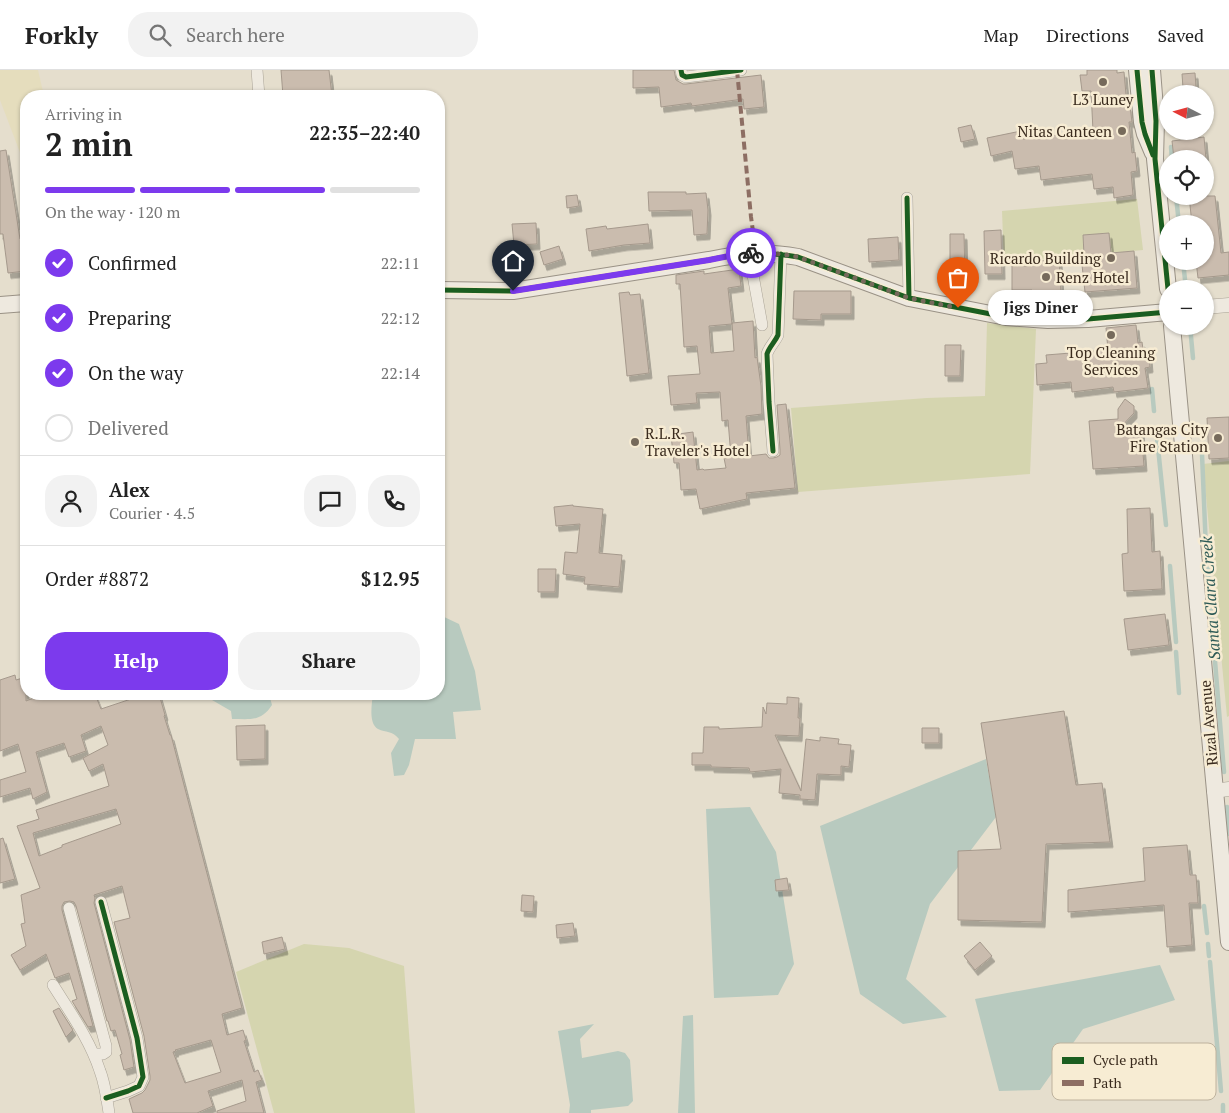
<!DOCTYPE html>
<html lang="en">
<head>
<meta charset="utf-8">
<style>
  :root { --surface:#fff; --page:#f2f2f2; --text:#222; --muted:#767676; --line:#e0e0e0; --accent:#7c3aed }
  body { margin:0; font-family:"PT Serif",serif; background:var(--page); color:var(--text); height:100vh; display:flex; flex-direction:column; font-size:19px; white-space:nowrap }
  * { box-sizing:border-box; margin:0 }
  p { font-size:16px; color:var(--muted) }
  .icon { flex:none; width:28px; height:28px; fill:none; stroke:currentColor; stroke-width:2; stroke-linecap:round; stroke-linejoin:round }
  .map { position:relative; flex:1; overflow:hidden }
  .details { position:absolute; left:20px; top:20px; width:425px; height:610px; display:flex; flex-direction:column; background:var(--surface); border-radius:20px; box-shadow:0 1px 4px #0004 }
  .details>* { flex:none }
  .needle { width:32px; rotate:276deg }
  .buttons { position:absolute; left:1159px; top:15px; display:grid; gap:10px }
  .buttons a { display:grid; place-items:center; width:55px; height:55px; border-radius:50%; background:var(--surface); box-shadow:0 1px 4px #0004; font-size:25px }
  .pin { position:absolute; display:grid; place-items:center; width:42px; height:42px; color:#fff; margin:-51px -21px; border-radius:50% 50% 50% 0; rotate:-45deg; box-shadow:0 0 5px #0007 }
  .pin .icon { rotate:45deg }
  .courier { position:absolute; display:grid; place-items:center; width:50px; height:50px; margin:-25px; border:4px solid #7c3aed; border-radius:50%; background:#fff; color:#222; box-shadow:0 1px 6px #0007 }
  .bubble { position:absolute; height:35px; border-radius:18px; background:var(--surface); box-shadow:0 1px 4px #0004; font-size:16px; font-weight:600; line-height:35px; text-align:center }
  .headline em { font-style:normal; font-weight:600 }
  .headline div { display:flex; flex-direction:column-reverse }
  .headline { display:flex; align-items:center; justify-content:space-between; height:85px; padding:0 25px }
  h1 { font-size:32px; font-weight:600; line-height:38px }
  .bar { display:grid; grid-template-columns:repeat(4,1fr); gap:8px 5px; align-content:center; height:60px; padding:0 25px }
  .bar i { height:6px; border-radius:4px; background:var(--line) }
  .bar .selected { background:var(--accent) }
  .bar p { grid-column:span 4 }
  .line { display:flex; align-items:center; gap:12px; padding:0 25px; border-top:1px solid var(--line) }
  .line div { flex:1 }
  .round { display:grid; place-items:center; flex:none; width:52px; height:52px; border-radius:20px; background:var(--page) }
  ol { padding:0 25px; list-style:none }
  li { display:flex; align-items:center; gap:15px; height:55px }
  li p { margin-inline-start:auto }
  li .icon { padding:5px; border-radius:50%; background:var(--accent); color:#fff; stroke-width:4 }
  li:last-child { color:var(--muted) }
  li i { width:28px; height:28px; border:2px solid var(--line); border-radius:50% }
  .button { display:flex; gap:10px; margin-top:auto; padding:10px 25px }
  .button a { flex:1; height:58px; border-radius:20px; background:var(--accent); color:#fff; font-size:20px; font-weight:600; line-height:58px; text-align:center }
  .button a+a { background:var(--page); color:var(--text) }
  header { display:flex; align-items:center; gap:30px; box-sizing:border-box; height:70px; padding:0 25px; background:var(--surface); border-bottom:1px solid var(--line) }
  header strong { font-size:24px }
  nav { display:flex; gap:28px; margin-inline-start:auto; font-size:18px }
  .search { width:350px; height:45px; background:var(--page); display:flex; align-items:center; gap:12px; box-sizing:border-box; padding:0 18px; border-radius:20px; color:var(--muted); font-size:19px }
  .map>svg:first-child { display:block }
  .farmland { fill:#e5ddbd }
  .green { fill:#d5d5af }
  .water { fill:#b8cabf }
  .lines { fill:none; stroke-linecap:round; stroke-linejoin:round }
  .stream { stroke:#b8cabf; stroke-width:4.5 }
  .building { fill:#cabcae; stroke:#a5998c; fill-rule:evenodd; filter:url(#shadow) }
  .minor-casing { stroke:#aaa396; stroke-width:12 }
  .tertiary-casing { stroke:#aaa396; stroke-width:15 }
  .secondary-casing { stroke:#9a9286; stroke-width:18 }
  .minor { stroke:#eee9df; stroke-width:11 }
  .tertiary { stroke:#eee9df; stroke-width:14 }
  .secondary { stroke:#eee9df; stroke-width:16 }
  .quiet { stroke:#8d6e63; stroke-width:4; stroke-dasharray:8 4; stroke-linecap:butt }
  .cycleway-casing { stroke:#f7ecd3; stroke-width:8 }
  .cycleway { stroke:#1b5e20; stroke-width:5 }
  .done { stroke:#766a5b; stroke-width:5; stroke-dasharray:0 9 }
  .route { stroke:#7c3aed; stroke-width:6 }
  .poi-dot { fill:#766a5b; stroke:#f7ecd3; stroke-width:2 }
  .labels { text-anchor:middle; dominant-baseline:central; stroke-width:5; stroke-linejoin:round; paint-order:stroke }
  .poi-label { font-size:15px; fill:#3a2b1e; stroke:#f7ecd3; text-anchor:end }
  .street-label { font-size:15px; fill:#3a2b1e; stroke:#f7ecd3 }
  .water-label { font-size:16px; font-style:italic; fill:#2d5a56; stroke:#f7ecd3 }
  .key { fill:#f7ecd3; stroke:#beb29d; stroke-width:1 }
  .key-label { font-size:14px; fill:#3a2b1e }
</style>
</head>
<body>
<header>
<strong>Forkly</strong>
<div class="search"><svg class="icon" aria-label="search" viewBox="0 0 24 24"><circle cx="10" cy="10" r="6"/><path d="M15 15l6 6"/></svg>Search here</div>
<nav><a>Map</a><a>Directions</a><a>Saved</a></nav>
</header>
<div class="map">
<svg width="1229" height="1043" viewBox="0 0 1229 1043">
  <defs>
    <filter id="shadow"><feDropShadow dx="3" dy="5.5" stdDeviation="0" flood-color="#0004"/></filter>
  </defs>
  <rect width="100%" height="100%" fill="#e5decd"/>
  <path class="farmland" d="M 0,0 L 38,0 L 44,26 L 26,26 L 26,103 L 24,93 L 0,30 Z"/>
  <path class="green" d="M 1137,129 L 1143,180 L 1004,193 L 1002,141 Z
    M 987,253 L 1036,259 L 1030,404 L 798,422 L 791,338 L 927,328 L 985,326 Z
    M 1229,391 L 1229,646 L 1227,647 L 1203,394 Z
    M 304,874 L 349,878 L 404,896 L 415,1043 L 274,1043 L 236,902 Z"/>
  <path class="water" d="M 440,545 L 459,554 L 475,601 L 481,640 L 453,642 L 456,669 L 415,669 L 409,695 L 404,705 L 394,706 L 391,683 L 399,669 C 392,660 386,663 378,659 C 368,653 372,633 373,624 L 439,624 L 439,546 Z
    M 214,624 L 269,624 L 272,635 C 261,652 250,649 232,649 L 231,641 L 212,630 Z
    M 986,689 L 996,747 L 930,834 L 906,909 L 947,947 L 903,954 L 860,924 L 820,756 Z
    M 750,737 L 776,782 L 794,894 L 778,925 L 714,928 L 706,739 Z
    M 1160,895 L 1175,930 L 1083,959 L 1040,1020 L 999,1021 L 975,929 Z
    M 693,945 L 695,1043 L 678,1043 L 683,946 Z
    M 594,954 L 580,969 L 582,988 L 618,981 L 625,983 L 630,990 L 633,1031 L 628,1036 L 591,1040 L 591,1043 L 569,1043 L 570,1035 L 558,961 Z"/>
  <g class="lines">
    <path class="stream" d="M 1171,77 L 1172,89
      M 1176,126 L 1179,154
      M 1183,191 L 1186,219
      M 1190,256 L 1193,288
      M 1152,319 L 1154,341
      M 1156,358 L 1166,455
      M 1202,384 L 1206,480 L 1224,702
      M 1170,496 L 1176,572
      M 1176,582 L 1179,623
      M 1227,737 L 1229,764
      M 1204,836 L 1207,863
      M 1208,874 L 1209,886
      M 1210,892 L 1221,1021
      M 1223,1035 L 1223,1043"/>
  </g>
  <path class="building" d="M 281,0 L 329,0 L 332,26 L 283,26 Z
    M 633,0 L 674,0 L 676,10 L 683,14 L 686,14 L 761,5 L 764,37 L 744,39 L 743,29 L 692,36 L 691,33 L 661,37 L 659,17 L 633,18 Z
    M 1087,0 L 1117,0 L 1117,3 L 1124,2 L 1127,36 L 1130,36 L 1132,52 L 1129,52 L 1132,83 L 1135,82 L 1137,101 L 1131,102 L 1133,125 L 1114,128 L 1113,117 L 1094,119 L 1092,104 L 1041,110 L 1039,96 L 1015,99 L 1012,81 L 991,86 L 987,68 L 1021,61 L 1023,69 L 1093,61 L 1091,21 L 1082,21 L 1080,5 L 1087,5 Z
    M 1195,3 L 1196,17 L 1183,18 L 1182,4 Z
    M 971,55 L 975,69 L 961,72 L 958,58 Z
    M 1204,67 L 1206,89 L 1174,89 L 1172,71 Z
    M 6,80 L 20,169 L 26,168 L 26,201 L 8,203 L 3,164 L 0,164 L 0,81 Z
    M 648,122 L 686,122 L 686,124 L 706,123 L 708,140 L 707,164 L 694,165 L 692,140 L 649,141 Z
    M 577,125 L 579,136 L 567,138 L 566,126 Z
    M 1189,126 L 1215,126 L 1221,183 L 1229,182 L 1229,205 L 1198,208 L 1196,191 L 1205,191 L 1205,154 L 1192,154 Z
    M 536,153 L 537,174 L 514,175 L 512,154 Z
    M 648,154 L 650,173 L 624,175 L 589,181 L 586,159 L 606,156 L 607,159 Z
    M 1001,160 L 1002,204 L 985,204 L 984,161 Z
    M 1109,163 L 1111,183 L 1134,181 L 1137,218 L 1085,222 L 1081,186 L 1084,185 L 1083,165 Z
    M 950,164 L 964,164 L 965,207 L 950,207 Z
    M 898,167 L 899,190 L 869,192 L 868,169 Z
    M 559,176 L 563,189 L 544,195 L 540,182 Z
    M 1059,190 L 1061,222 L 1032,223 L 1032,220 L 1012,220 L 1012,196 L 1031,196 L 1030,191 Z
    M 739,199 L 741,216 L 728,218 L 732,254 L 709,256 L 711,283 L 734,281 L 732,253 L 753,251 L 755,288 L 757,287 L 761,316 L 762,344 L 746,346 L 749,386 L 766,384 L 769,388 L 773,388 L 777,387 L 780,385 L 780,380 L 777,335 L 786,334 L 795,418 L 746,423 L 747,429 L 700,439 L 696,419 L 681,420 L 679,393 L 674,393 L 671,365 L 693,362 L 697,400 L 703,399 L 704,400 L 726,398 L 724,388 L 731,387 L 728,350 L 722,351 L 720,322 L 696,323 L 697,333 L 671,335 L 668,306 L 700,304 L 697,276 L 684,277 L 680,214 L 676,214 L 676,205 L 704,201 L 704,204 Z
    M 794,221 L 851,221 L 851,244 L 821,244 L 821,250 L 793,249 Z
    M 629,222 L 630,225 L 640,224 L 649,303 L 627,306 L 619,223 Z
    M 1136,255 L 1138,273 L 1142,272 L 1144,286 L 1149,286 L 1150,297 L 1145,298 L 1148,318 L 1114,322 L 1113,317 L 1072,322 L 1071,312 L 1037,315 L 1036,294 L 1047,293 L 1046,285 L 1108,280 L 1106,258 Z
    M 945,275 L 961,275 L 960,306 L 945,306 Z
    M 1125,329 L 1134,336 L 1134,343 L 1117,361 L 1141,358 L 1144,396 L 1093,399 L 1089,351 L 1118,349 L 1118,339 Z
    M 1229,347 L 1229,388 L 1209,389 L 1207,348 Z
    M 573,435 L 573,436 L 603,439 L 599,483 L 622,485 L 619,517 L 584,514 L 585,507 L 563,504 L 565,482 L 577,483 L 580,454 L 556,456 L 554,437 Z
    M 1150,438 L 1152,482 L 1160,481 L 1162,519 L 1124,521 L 1122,484 L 1128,483 L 1127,439 Z
    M 538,499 L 556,499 L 555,522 L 538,522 Z
    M 1165,544 L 1169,575 L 1128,580 L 1124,549 Z
    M 15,605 L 16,610 L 26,607 L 26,631 L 44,624 L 95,624 L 101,639 L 146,624 L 159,624 L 165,645 L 164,646 L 170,665 L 171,665 L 242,938 L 222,944 L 227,965 L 243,960 L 246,970 L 244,971 L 254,1002 L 258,1000 L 262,1010 L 256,1012 L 264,1043 L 217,1043 L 217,1041 L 246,1031 L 242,1010 L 208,1021 L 213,1036 L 197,1043 L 133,1043 L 129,1029 L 142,1023 L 145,1020 L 150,1010 L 150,1006 L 144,966 L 114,852 L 130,848 L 122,816 L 94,825 L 95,828 L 94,833 L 130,970 L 134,997 L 124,1000 L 120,985 L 122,984 L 115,960 L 111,961 L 108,951 L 107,951 L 76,836 L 74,832 L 70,831 L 64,832 L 62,836 L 62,840 L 93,956 L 88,957 L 72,931 L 77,929 L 69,903 L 55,908 L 46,884 L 20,900 L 11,885 L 26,876 L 21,854 L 25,853 L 21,825 L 40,818 L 17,756 L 39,749 L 36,740 L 109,716 L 103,694 L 89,701 L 83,688 L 108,675 L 101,656 L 81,665 L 86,681 L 69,687 L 64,673 L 36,682 L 47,722 L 33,729 L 30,718 L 0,727 L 0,710 L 26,702 L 18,674 L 0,681 L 0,610 ZM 116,739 L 121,754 L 62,775 L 62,777 L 39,786 L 33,763 ZM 211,970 L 221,1002 L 185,1013 L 173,982 L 176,981 L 175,980 Z
    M 787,627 L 799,628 L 798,648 L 800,648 L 799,666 L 775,665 L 801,721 L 806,669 L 820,671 L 820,667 L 839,669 L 838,674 L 851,675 L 849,697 L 841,696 L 841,705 L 817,704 L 815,730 L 800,729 L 800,725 L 779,723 L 781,699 L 750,702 L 749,698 L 711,697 L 711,695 L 692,695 L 692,683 L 703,683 L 704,657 L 719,657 L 719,659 L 762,657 L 763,637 L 766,644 L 767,633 L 787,634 Z
    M 1064,641 L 1076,715 L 1102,713 L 1110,772 L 1046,774 L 1042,852 L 958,850 L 958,781 L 1001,779 L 981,653 Z
    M 265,655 L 265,689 L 237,690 L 236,656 Z
    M 922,658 L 939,658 L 939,673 L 922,673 Z
    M 3,768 L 15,809 L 0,813 L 0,769 Z
    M 1187,775 L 1190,805 L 1196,805 L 1198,833 L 1189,833 L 1192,875 L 1167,877 L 1164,835 L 1068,842 L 1068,820 L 1145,811 L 1143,778 Z
    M 787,808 L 789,820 L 776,821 L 775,810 Z
    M 522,825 L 534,826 L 533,842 L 521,841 Z
    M 573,853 L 575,866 L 557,868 L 556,855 Z
    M 282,867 L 285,879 L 264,884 L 262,872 Z
    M 980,872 L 992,886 L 975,900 L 964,886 Z
    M 59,938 L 73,960 L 66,967 L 53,941 Z"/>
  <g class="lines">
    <g class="minor-casing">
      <path id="minor" d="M 257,0 L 259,26
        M 681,0 L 682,5 L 686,7 L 741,0
        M 907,128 L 909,228
        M 749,183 L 762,255
        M 773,381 L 769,332 L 767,284 C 769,277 775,272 778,265 L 781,184
        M 101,832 L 137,968 L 143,1007 L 139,1016 L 128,1021 L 106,1028
        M 69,838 L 106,976 L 106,982 L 103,984 L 94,984
        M 53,915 C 70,942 90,970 100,1001 C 105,1014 107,1029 109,1043"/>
    </g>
    <g class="tertiary-casing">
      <path id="tertiary" d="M 1205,237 L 1229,235
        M 1214,721 L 1229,719"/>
    </g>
    <g class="secondary-casing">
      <path id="secondary" d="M 1137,0 L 1142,52 L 1145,64 L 1153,83
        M 1152,0 L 1156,51 L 1155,89 L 1168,219
        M 439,220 L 513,221 L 709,190 C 742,183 764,181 798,187 L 909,228 L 1006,247 L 1048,250 L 1088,249 L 1168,242
        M 0,235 L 26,233
        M 1172,256 L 1229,872"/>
    </g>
    <use href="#minor" class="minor"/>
    <use href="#tertiary" class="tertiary"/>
    <use href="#secondary" class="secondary"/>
    <path class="quiet" d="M 737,0 L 751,147 L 756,183"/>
    <g class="cycleway-casing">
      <path id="cycleway" d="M 681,0 L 682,5 L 686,7 L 741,0
        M 1137,0 L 1142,52 L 1145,64 L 1153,85
        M 1152,0 L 1156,51 L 1155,89 L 1168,219
        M 907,128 L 909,228
        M 439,220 L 513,221 L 709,190 C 742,183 764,181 798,187 L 909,228 L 1006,247 L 1048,250 L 1088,249 L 1168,242
        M 773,381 L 769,332 L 767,284 C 769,277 775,272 778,265 L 781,184
        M 101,832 L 137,968 L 143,1007 L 139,1016 L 128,1021 L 106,1028"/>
    </g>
    <use href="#cycleway" class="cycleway"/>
  </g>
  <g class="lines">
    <path class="done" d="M 751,183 L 781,184 L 798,187 L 909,228 L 958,238"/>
    <path class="route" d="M 513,221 L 709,190 L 729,186 L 751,183"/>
  </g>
  <g class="poi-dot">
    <circle cx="1103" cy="12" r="5"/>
    <circle cx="1122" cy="61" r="5"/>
    <circle cx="1111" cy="188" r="5"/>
    <circle cx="1046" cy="207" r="5"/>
    <circle cx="1111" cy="265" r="5"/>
    <circle cx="1218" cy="368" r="5"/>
    <circle cx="635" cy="372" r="5"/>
  </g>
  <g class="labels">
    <g class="poi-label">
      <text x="1103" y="29" text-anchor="middle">L3 Luney</text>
      <text x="1112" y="61">Nitas Canteen</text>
      <text x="1101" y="188">Ricardo Building</text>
      <text x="1056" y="207" text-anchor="start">Renz Hotel</text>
      <text x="1111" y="282" text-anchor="middle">Top Cleaning<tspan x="1111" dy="17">Services</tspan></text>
      <text x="1208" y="359">Batangas City<tspan x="1208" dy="17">Fire Station</tspan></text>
      <text x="645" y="363" text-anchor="start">R.L.R.<tspan x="645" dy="17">Traveler's Hotel</tspan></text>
    </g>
    <g class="street-label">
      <text transform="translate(1208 653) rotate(-95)">Rizal Avenue</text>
    </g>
    <g class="water-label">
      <text transform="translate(1210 528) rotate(-94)">Santa Clara Creek</text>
    </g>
  </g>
  <rect x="1052" y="973" width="164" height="57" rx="8" class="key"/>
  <rect x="1062" y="987" width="22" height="7" fill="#1b5e20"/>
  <rect x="1062" y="1010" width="22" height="6" fill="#8d6e63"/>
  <g class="key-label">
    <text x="1093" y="995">Cycle path</text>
    <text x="1093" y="1018">Path</text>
  </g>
</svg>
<div class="buttons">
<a><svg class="needle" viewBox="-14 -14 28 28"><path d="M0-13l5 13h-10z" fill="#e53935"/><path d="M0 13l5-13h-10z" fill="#767676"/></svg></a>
<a><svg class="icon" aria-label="locate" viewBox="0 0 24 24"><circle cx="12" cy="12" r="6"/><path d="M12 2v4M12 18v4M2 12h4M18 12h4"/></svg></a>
<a>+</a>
<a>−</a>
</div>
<div class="pin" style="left:958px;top:238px;background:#ea580c"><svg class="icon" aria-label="bag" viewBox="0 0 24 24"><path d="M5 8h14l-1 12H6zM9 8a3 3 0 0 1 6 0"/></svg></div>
<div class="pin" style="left:513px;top:221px;background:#1f2937"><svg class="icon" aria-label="home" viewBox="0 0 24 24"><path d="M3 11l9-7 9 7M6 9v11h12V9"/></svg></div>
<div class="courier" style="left:751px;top:183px"><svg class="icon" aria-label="bike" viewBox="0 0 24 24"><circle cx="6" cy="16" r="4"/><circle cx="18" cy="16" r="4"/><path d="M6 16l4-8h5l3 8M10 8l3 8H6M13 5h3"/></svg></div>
<div class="bubble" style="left:988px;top:220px;width:105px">Jigs Diner</div>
<section class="details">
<div class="headline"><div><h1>2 min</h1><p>Arriving in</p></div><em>22:35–22:40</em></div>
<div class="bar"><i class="selected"></i><i class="selected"></i><i class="selected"></i><i></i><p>On the way · 120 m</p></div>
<ol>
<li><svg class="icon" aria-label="check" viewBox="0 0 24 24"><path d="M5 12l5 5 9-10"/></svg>Confirmed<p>22:11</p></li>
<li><svg class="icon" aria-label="check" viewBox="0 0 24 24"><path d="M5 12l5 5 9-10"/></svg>Preparing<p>22:12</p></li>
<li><svg class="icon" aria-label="check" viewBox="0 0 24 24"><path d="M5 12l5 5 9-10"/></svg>On the way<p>22:14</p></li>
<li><i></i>Delivered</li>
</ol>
<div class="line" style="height:90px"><a class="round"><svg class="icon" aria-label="person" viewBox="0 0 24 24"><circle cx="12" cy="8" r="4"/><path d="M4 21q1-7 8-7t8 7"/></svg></a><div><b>Alex</b><p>Courier · 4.5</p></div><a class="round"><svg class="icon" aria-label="chat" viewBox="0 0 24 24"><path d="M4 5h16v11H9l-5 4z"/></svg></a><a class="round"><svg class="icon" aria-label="phone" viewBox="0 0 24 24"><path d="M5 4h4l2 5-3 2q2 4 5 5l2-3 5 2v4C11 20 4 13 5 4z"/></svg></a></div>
<div class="line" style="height:65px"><div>Order #8872</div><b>$12.95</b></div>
<div class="button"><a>Help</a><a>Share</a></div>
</section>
</div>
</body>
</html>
